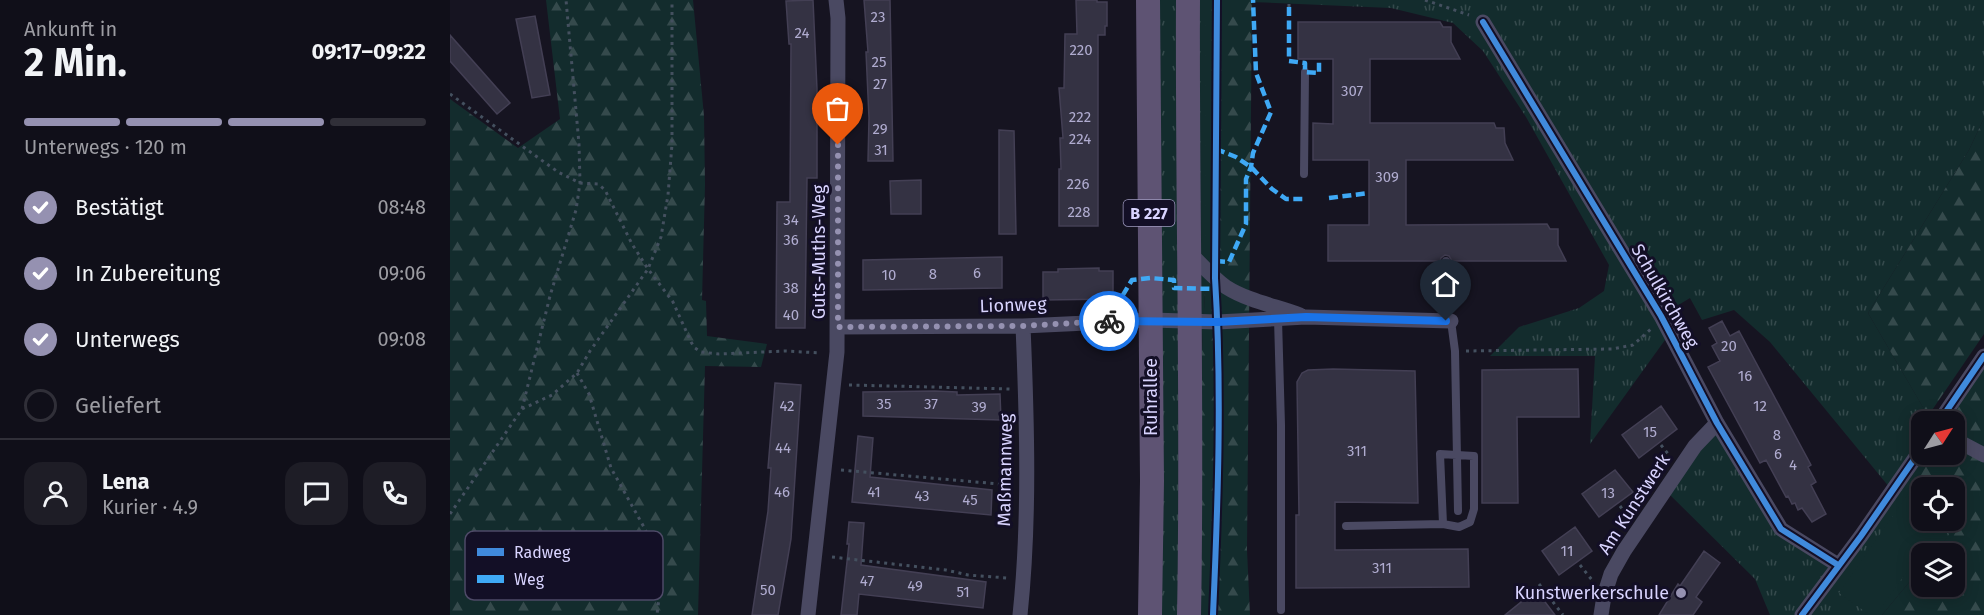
<!DOCTYPE html>
<html lang="de">
<head>
<meta charset="utf-8">
<style>
  :root { --surface:#100f19; --page:#1e1d26; --text:#f1f3f6; --muted:#9c9ca2; --line:#302f38; --accent:#9591b1 }
  body { margin:0; font-family:"Fira Sans",sans-serif; background:var(--page); color:var(--text); height:100vh; display:flex; flex-direction:column; font-size:22px; white-space:nowrap }
  * { box-sizing:border-box; margin:0 }
  p { font-size:20px; color:var(--muted) }
  .icon { flex:none; width:33px; height:33px; fill:none; stroke:currentColor; stroke-width:2; stroke-linecap:round; stroke-linejoin:round }
  .map { position:relative; flex:1; overflow:hidden }
  .sheet { display:flex; flex-direction:column; background:var(--surface); width:450px }
  .sheet>* { flex:none }
  .needle { width:39px; rotate:54deg }
  .tools { position:absolute; left:1461px; top:411px; display:grid; gap:12px }
  .tools a { display:grid; place-items:center; width:54px; height:54px; border-radius:12px; background:var(--surface); box-shadow:0 3px 15px #0003,0 0 0 2px var(--line); font-size:30px }
  .pin { position:absolute; display:grid; place-items:center; width:51px; height:51px; color:#fff; margin:-62px -26px; border-radius:50% 50% 50% 0; rotate:-45deg; box-shadow:0 0 6px #0007 }
  .pin .icon { rotate:45deg }
  .courier { position:absolute; display:grid; place-items:center; width:60px; height:60px; margin:-30px; border:4px solid #1a73e8; border-radius:50%; background:#fff; color:#222; box-shadow:0 2px 8px #0007 }
  .head em { font-style:normal; font-weight:700 }
  .head div { display:flex; flex-direction:column-reverse }
  .head { display:flex; align-items:center; justify-content:space-between; height:102px; padding:0 24px }
  h1 { font-size:39px; font-weight:700; line-height:45px }
  .bar { display:grid; grid-template-columns:repeat(4,1fr); gap:9px 6px; align-content:center; height:72px; padding:0 24px }
  .bar i { height:8px; border-radius:4px; background:var(--line) }
  .bar .selected { background:var(--accent) }
  .bar p { grid-column:span 4 }
  .line { display:flex; align-items:center; gap:15px; padding:0 24px; border-top:2px solid var(--line) }
  .line div { flex:1 }
  .round { display:grid; place-items:center; flex:none; width:63px; height:63px; border-radius:18px; background:var(--page) }
  ol { padding:0 24px; list-style:none }
  li { display:flex; align-items:center; gap:18px; height:66px }
  li p { margin-inline-start:auto }
  li .icon { padding:6px; border-radius:50%; background:var(--accent); color:#fff; stroke-width:4 }
  li:last-child { color:var(--muted) }
  li i { width:33px; height:33px; border:3px solid var(--line); border-radius:50% }
  main { display:flex; flex:1; min-height:0 }
  .map>svg:first-child { display:block }
  .grass { fill:url(#grass-tufts) }
  .forest { fill:url(#forest-firs) }
  .garden { fill:#132c2d }
  .building { fill:#343243; stroke:#433f54; stroke-width:1.5 }
  .lines { fill:none; stroke-linecap:round; stroke-linejoin:round }
  .path { stroke:#44505f; stroke-width:3; stroke-dasharray:3 4.5; stroke-linecap:butt }
  .service { stroke:#4a4962; stroke-width:8 }
  .minor { stroke:#4a4962; stroke-width:15 }
  .primary { stroke:#5e5373; stroke-width:24 }
  .quiet { stroke:#3fa9f5; stroke-width:4.5; stroke-dasharray:9 4.5; stroke-linecap:butt }
  .cycleway-casing { stroke:#130f26; stroke-width:10 }
  .cycleway { stroke:#408adc; stroke-width:6 }
  .done { stroke:#9591b1; stroke-width:6; stroke-dasharray:0 10.8 }
  .route { stroke:#1a73e8; stroke-width:8 }
  .poi-dot { fill:#9591b1; stroke:#130f26; stroke-width:2 }
  .labels { text-anchor:middle; dominant-baseline:central; stroke-width:6; stroke-linejoin:round; paint-order:stroke }
  .number-label { font-size:15px; fill:#b0acd0 }
  .shield { fill:#130f26; stroke:#9e99be; stroke-width:1.5 }
  .shield-label { font-size:16px; font-weight:bold; fill:#d9d4ff }
  .street-label { font-size:18px; fill:#d9d4ff; stroke:#130f26 }
  .poi-label { font-size:18px; fill:#d9d4ff; stroke:#130f26; text-anchor:end }
  .key { fill:#130f26; stroke:#4e4a67; stroke-width:1.5 }
  .key-label { font-size:16px; fill:#d9d4ff }
</style>
</head>
<body>
<main>
<section class="sheet">
<div class="head"><div><h1>2 Min.</h1><p>Ankunft in</p></div><em>09:17–09:22</em></div>
<div class="bar"><i class="selected"></i><i class="selected"></i><i class="selected"></i><i></i><p>Unterwegs · 120 m</p></div>
<ol>
<li><svg class="icon" aria-label="check" viewBox="0 0 24 24"><path d="M5 12l5 5 9-10"/></svg>Bestätigt<p>08:48</p></li>
<li><svg class="icon" aria-label="check" viewBox="0 0 24 24"><path d="M5 12l5 5 9-10"/></svg>In Zubereitung<p>09:06</p></li>
<li><svg class="icon" aria-label="check" viewBox="0 0 24 24"><path d="M5 12l5 5 9-10"/></svg>Unterwegs<p>09:08</p></li>
<li><i></i>Geliefert</li>
</ol>
<div class="line" style="height:108px"><a class="round"><svg class="icon" aria-label="person" viewBox="0 0 24 24"><circle cx="12" cy="8" r="4"/><path d="M4 21q1-7 8-7t8 7"/></svg></a><div><b>Lena</b><p>Kurier · 4.9</p></div><a class="round"><svg class="icon" aria-label="chat" viewBox="0 0 24 24"><path d="M4 5h16v11H9l-5 4z"/></svg></a><a class="round"><svg class="icon" aria-label="phone" viewBox="0 0 24 24"><path d="M5 4h4l2 5-3 2q2 4 5 5l2-3 5 2v4C11 20 4 13 5 4z"/></svg></a></div>
</section>
<div class="map">
<svg width="1534" height="615" viewBox="0 0 1534 615">
  <defs>
    <pattern id="grass-tufts" width="24" height="20" patternUnits="userSpaceOnUse" patternTransform="scale(1.5)"><rect width="24" height="20" fill="#132c2d"/><path d="M3 7l-1-3M5 7V3M7 7l1-3M15 17l-1-3M17 17v-4M19 17l1-3" fill="none" stroke="#354a4c"/></pattern>
    <pattern id="forest-firs" width="22" height="20" patternUnits="userSpaceOnUse" patternTransform="scale(1.5)"><rect width="22" height="20" fill="#132c2d"/><path d="M5 1l3.5 6h-7zM16 11l3.5 6h-7z" fill="#354a4c"/></pattern>
  </defs>
  <rect width="100%" height="100%" fill="#161421"/>
  <path class="grass" d="M 699,0 L 755,0 L 755,291 L 739,615 L 702,615 Z
    M 802,0 L 1534,0 L 1534,118 L 1519,150 L 1418,313 L 1481,421 L 1472,422 L 1471,442 L 1440,488 L 1320,342 L 1284,310 L 1252,320 L 1240,298 L 1220,310 L 1215,340 L 1140,444 L 1145,356 L 1040,356 L 1069,327 L 1129,308 L 1154,291 L 1159,265 L 1076,117 L 1033,51 L 1003,23 L 941,8 L 802,2 Z
    M 1267,423 L 1335,532 L 1384,566 L 1350,615 L 1320,615 L 1305,579 L 1215,490 Z
    M 1457,477 L 1471,490 L 1472,520 L 1505,520 L 1509,524 L 1484,553 L 1472,554 L 1471,568 L 1432,615 L 1358,615 Z"/>
  <path class="forest" d="M 96,0 L 243,0 L 254,116 L 255,185 L 252,300 L 256,301 L 257,336 L 317,344 L 311,367 L 255,366 L 248,615 L 0,615 L 0,99 L 68,148 L 110,119 Z
    M 755,0 L 802,0 L 797,550 L 800,615 L 740,615 L 742,545 L 755,291 Z
    M 1534,118 L 1534,334 L 1478,416 L 1418,313 L 1519,150 Z
    M 1534,365 L 1534,615 L 1432,615 L 1471,568 L 1472,586 L 1504,586 L 1504,554 L 1484,553 L 1508,524 L 1505,520 L 1504,488 L 1472,488 L 1471,490 L 1457,477 L 1472,454 L 1504,454 L 1504,422 L 1492,421 Z"/>
  <path class="garden" d="M 1458,494 L 1471,504 L 1472,520 L 1493,521 L 1426,615 L 1420,615 L 1389,593 Z"/>
  <path class="building" d="M 363,0 L 367,89 L 367,178 L 357,178 L 355,328 L 326,328 L 327,202 L 340,202 L 341,44 L 339,44 L 336,1 Z
    M 414,0 L 440,0 L 443,161 L 418,161 L 419,118 L 416,52 L 418,52 Z
    M 626,0 L 647,0 L 647,2 L 657,2 L 657,26 L 655,26 L 655,35 L 648,35 L 648,226 L 609,226 L 609,169 L 611,169 L 610,138 L 613,138 L 609,88 L 614,88 L 615,34 L 627,34 Z
    M 85,16 L 100,95 L 82,98 L 66,19 Z
    M 848,22 L 990,22 L 993,27 L 1001,27 L 1001,42 L 1010,59 L 920,59 L 920,123 L 1044,123 L 1046,128 L 1054,128 L 1055,143 L 1063,160 L 956,160 L 956,225 L 1097,224 L 1100,229 L 1108,229 L 1108,245 L 1116,261 L 1002,261 L 999,256 L 995,255 L 991,258 L 990,261 L 878,261 L 878,225 L 919,225 L 919,160 L 863,160 L 863,123 L 883,124 L 883,59 L 848,59 Z
    M 0,35 L 60,103 L 47,114 L 0,61 Z
    M 549,130 L 564,131 L 566,234 L 549,234 Z
    M 471,180 L 471,214 L 441,214 L 440,181 Z
    M 552,257 L 552,288 L 413,290 L 413,260 Z
    M 649,268 L 649,271 L 663,271 L 663,299 L 593,300 L 593,272 L 608,272 L 608,269 Z
    M 1272,321 L 1280,336 L 1289,331 L 1361,465 L 1358,467 L 1366,482 L 1361,485 L 1376,514 L 1362,522 L 1352,508 L 1348,510 L 1345,503 L 1342,504 L 1338,496 L 1336,497 L 1316,460 L 1310,463 L 1258,367 L 1270,361 L 1262,346 L 1267,343 L 1259,328 Z
    M 883,369 L 965,371 L 968,503 L 885,502 L 885,550 L 1018,549 L 1019,587 L 846,588 L 846,515 L 849,515 L 847,382 L 852,373 L 858,370 Z
    M 1128,369 L 1129,417 L 1067,417 L 1068,503 L 1032,503 L 1032,370 Z
    M 325,383 L 351,385 L 341,539 L 328,615 L 302,615 L 318,511 L 321,468 L 318,468 Z
    M 485,391 L 507,392 L 507,395 L 550,394 L 551,420 L 413,416 L 413,392 Z
    M 1211,406 L 1227,429 L 1189,458 L 1172,435 Z
    M 408,436 L 423,438 L 420,477 L 542,490 L 541,515 L 402,502 Z
    M 1165,470 L 1183,492 L 1149,517 L 1132,494 Z
    M 399,522 L 414,523 L 411,565 L 536,582 L 533,608 L 409,594 L 407,615 L 391,615 L 399,544 L 397,544 Z
    M 1125,527 L 1142,551 L 1109,575 L 1092,551 Z
    M 1254,551 L 1270,563 L 1246,597 L 1252,602 L 1243,615 L 1209,615 L 1228,584 L 1230,586 Z
    M 1086,590 L 1105,615 L 1055,615 Z"/>
  <g class="lines">
    <path class="path" d="M 975,0 L 1019,15
      M 839,7 L 839,0
      M 0,94 L 108,172 L 130,183 L 148,184 L 155,190 L 182,244 L 198,269 L 211,237 L 218,195 L 222,144 L 222,0
      M 1016,351 L 1162,349 L 1183,345 L 1201,329
      M 127,373 L 139,394 L 161,468 L 195,529 L 209,563 L 211,580 L 207,615
      M 399,385 L 561,389
      M 72,409 L 102,395 L 127,373 L 140,351 L 198,269 L 223,302 L 241,342 L 245,348 L 251,352 L 269,354 L 335,351 L 371,353
      M 1211,445 L 1219,455
      M 391,470 L 560,485
      M 1170,506 L 1178,517
      M 0,514 L 72,409 L 100,296 L 126,210 L 130,183 L 129,144 L 116,0
      M 382,557 L 496,570 L 518,575 L 557,578
      M 1130,565 L 1142,580
      M 1089,584 L 1113,615"/>
    <path class="service" d="M 854,174 L 855,72
      M 828,319 L 831,425 L 831,610
      M 996,321 L 996,261
      M 1001,321 L 1005,351 L 1008,511
      M 990,454 L 1024,456 L 1024,509 L 1020,522 L 1009,527 L 993,524 Z
      M 896,526 L 993,524"/>
    <path class="minor" d="M 1033,22 L 1211,316 L 1267,423 L 1331,529 L 1388,565
      M 739,252 C 751,264 762,277 776,287 C 798,301 826,306 850,315
      M 388,327 L 573,326 L 701,320 L 768,322 L 856,317 L 1001,321
      M 1489,422 L 1534,356
      M 1504,439 L 1534,455
      M 358,615 L 387,352 L 388,18 L 386,0
      M 570,615 C 580,520 577,422 573,326
      M 1151,615 L 1154,596 L 1161,574 L 1174,551 L 1245,446 L 1267,423
      M 1352,615 L 1411,536 L 1472,448"/>
    <path class="primary" d="M 698,0 L 702,481 L 700,615
      M 738,0 C 737,205 743,410 739,615"/>
    <path class="quiet" d="M 839,7 L 839,61 L 855,63 L 855,72 L 869,73 L 869,59
      M 766,149 L 786,157 L 801,167 L 822,189 L 836,199 L 855,199
      M 879,198 L 919,193
      M 766,261 L 779,262 L 796,224 L 796,179 L 801,167 L 803,153 L 821,112 L 806,73 L 803,0
      M 668,321 L 668,303 L 682,280 L 700,278 L 724,280 L 724,288 L 766,289"/>
    <g class="cycleway-casing">
      <path id="cycleway" d="M 1033,22 L 1211,316 L 1267,423 L 1331,529 L 1388,565
        M 1489,422 L 1534,356
        M 763,615 C 768,503 772,390 765,278 L 767,0
        M 1352,615 L 1411,536 L 1472,448"/>
    </g>
    <use href="#cycleway" class="cycleway"/>
  </g>
  <g class="lines">
    <path class="done" d="M 388,145 L 388,327 L 573,326 L 659,321"/>
    <path class="route" d="M 659,321 L 768,322 L 856,317 L 996,321"/>
  </g>
  <circle class="poi-dot" cx="1231" cy="593" r="6"/>
  <g class="labels">
    <g class="number-label">
      <text x="428" y="17">23</text>
      <text x="352" y="33">24</text>
      <text x="631" y="50">220</text>
      <text x="429" y="62">25</text>
      <text x="430" y="84">27</text>
      <text x="902" y="91">307</text>
      <text x="630" y="117">222</text>
      <text x="430" y="129">29</text>
      <text x="630" y="139">224</text>
      <text x="431" y="150">31</text>
      <text x="937" y="177">309</text>
      <text x="628" y="184">226</text>
      <text x="629" y="212">228</text>
      <text x="341" y="220">34</text>
      <text x="341" y="240">36</text>
      <text x="527" y="273">6</text>
      <text x="483" y="274">8</text>
      <text x="439" y="275">10</text>
      <text x="341" y="288">38</text>
      <text x="341" y="315">40</text>
      <text x="1279" y="346">20</text>
      <text x="1295" y="376">16</text>
      <text x="434" y="404">35</text>
      <text x="481" y="404">37</text>
      <text x="337" y="406">42</text>
      <text x="1310" y="406">12</text>
      <text x="529" y="407">39</text>
      <text x="1200" y="432">15</text>
      <text x="1327" y="435">8</text>
      <text x="333" y="448">44</text>
      <text x="907" y="451">311</text>
      <text x="1328" y="454">6</text>
      <text x="1343" y="465">4</text>
      <text x="332" y="492">46</text>
      <text x="424" y="492">41</text>
      <text x="1158" y="493">13</text>
      <text x="472" y="496">43</text>
      <text x="520" y="500">45</text>
      <text x="1117" y="551">11</text>
      <text x="932" y="568">311</text>
      <text x="417" y="581">47</text>
      <text x="465" y="586">49</text>
      <text x="318" y="590">50</text>
      <text x="513" y="592">51</text>
    </g>
    <rect class="shield" x="673.5" y="200" width="51" height="26" rx="4.5"/>
    <g class="shield-label">
      <text x="699" y="213">B 227</text>
    </g>
    <g class="street-label">
      <text transform="translate(369 252) rotate(-90)">Guts-Muths-Weg</text>
      <text transform="translate(1215 296) rotate(60)">Schulkirchweg</text>
      <text transform="translate(563 305) rotate(-2)">Lionweg</text>
      <text transform="translate(701 397) rotate(-90)">Ruhrallee</text>
      <text transform="translate(555 470) rotate(-89)">Maßmannweg</text>
      <text transform="translate(1184 504) rotate(-57)">Am Kunstwerk</text>
    </g>
    <g class="poi-label">
      <text x="1219" y="593">Kunstwerkerschule</text>
    </g>
  </g>
  <rect x="15" y="531" width="198" height="69" rx="9" class="key"/>
  <rect x="27" y="548" width="27" height="8" fill="#408adc"/>
  <rect x="27" y="575" width="27" height="8" fill="#3fa9f5"/>
  <g class="key-label">
    <text x="64" y="558">Radweg</text>
    <text x="64" y="585">Weg</text>
  </g>
</svg>
<div class="tools">
<a><svg class="needle" viewBox="-14 -14 28 28"><path d="M0-13l5 13h-10z" fill="#e53935"/><path d="M0 13l5-13h-10z" fill="#9c9ca2"/></svg></a>
<a><svg class="icon" aria-label="locate" viewBox="0 0 24 24"><circle cx="12" cy="12" r="6"/><path d="M12 2v4M12 18v4M2 12h4M18 12h4"/></svg></a>
<a><svg class="icon" aria-label="layers" viewBox="0 0 24 24"><path d="M12 4l9 5-9 5-9-5zM3 14l9 5 9-5"/></svg></a>
</div>
<div class="pin" style="left:388px;top:145px;background:#ea580c"><svg class="icon" aria-label="bag" viewBox="0 0 24 24"><path d="M5 8h14l-1 12H6zM9 8a3 3 0 0 1 6 0"/></svg></div>
<div class="pin" style="left:996px;top:321px;background:#1f2937"><svg class="icon" aria-label="home" viewBox="0 0 24 24"><path d="M3 11l9-7 9 7M6 9v11h12V9"/></svg></div>
<div class="courier" style="left:659px;top:321px"><svg class="icon" aria-label="bike" viewBox="0 0 24 24"><circle cx="6" cy="16" r="4"/><circle cx="18" cy="16" r="4"/><path d="M6 16l4-8h5l3 8M10 8l3 8H6M13 5h3"/></svg></div>
</div>
</main>
</body>
</html>
